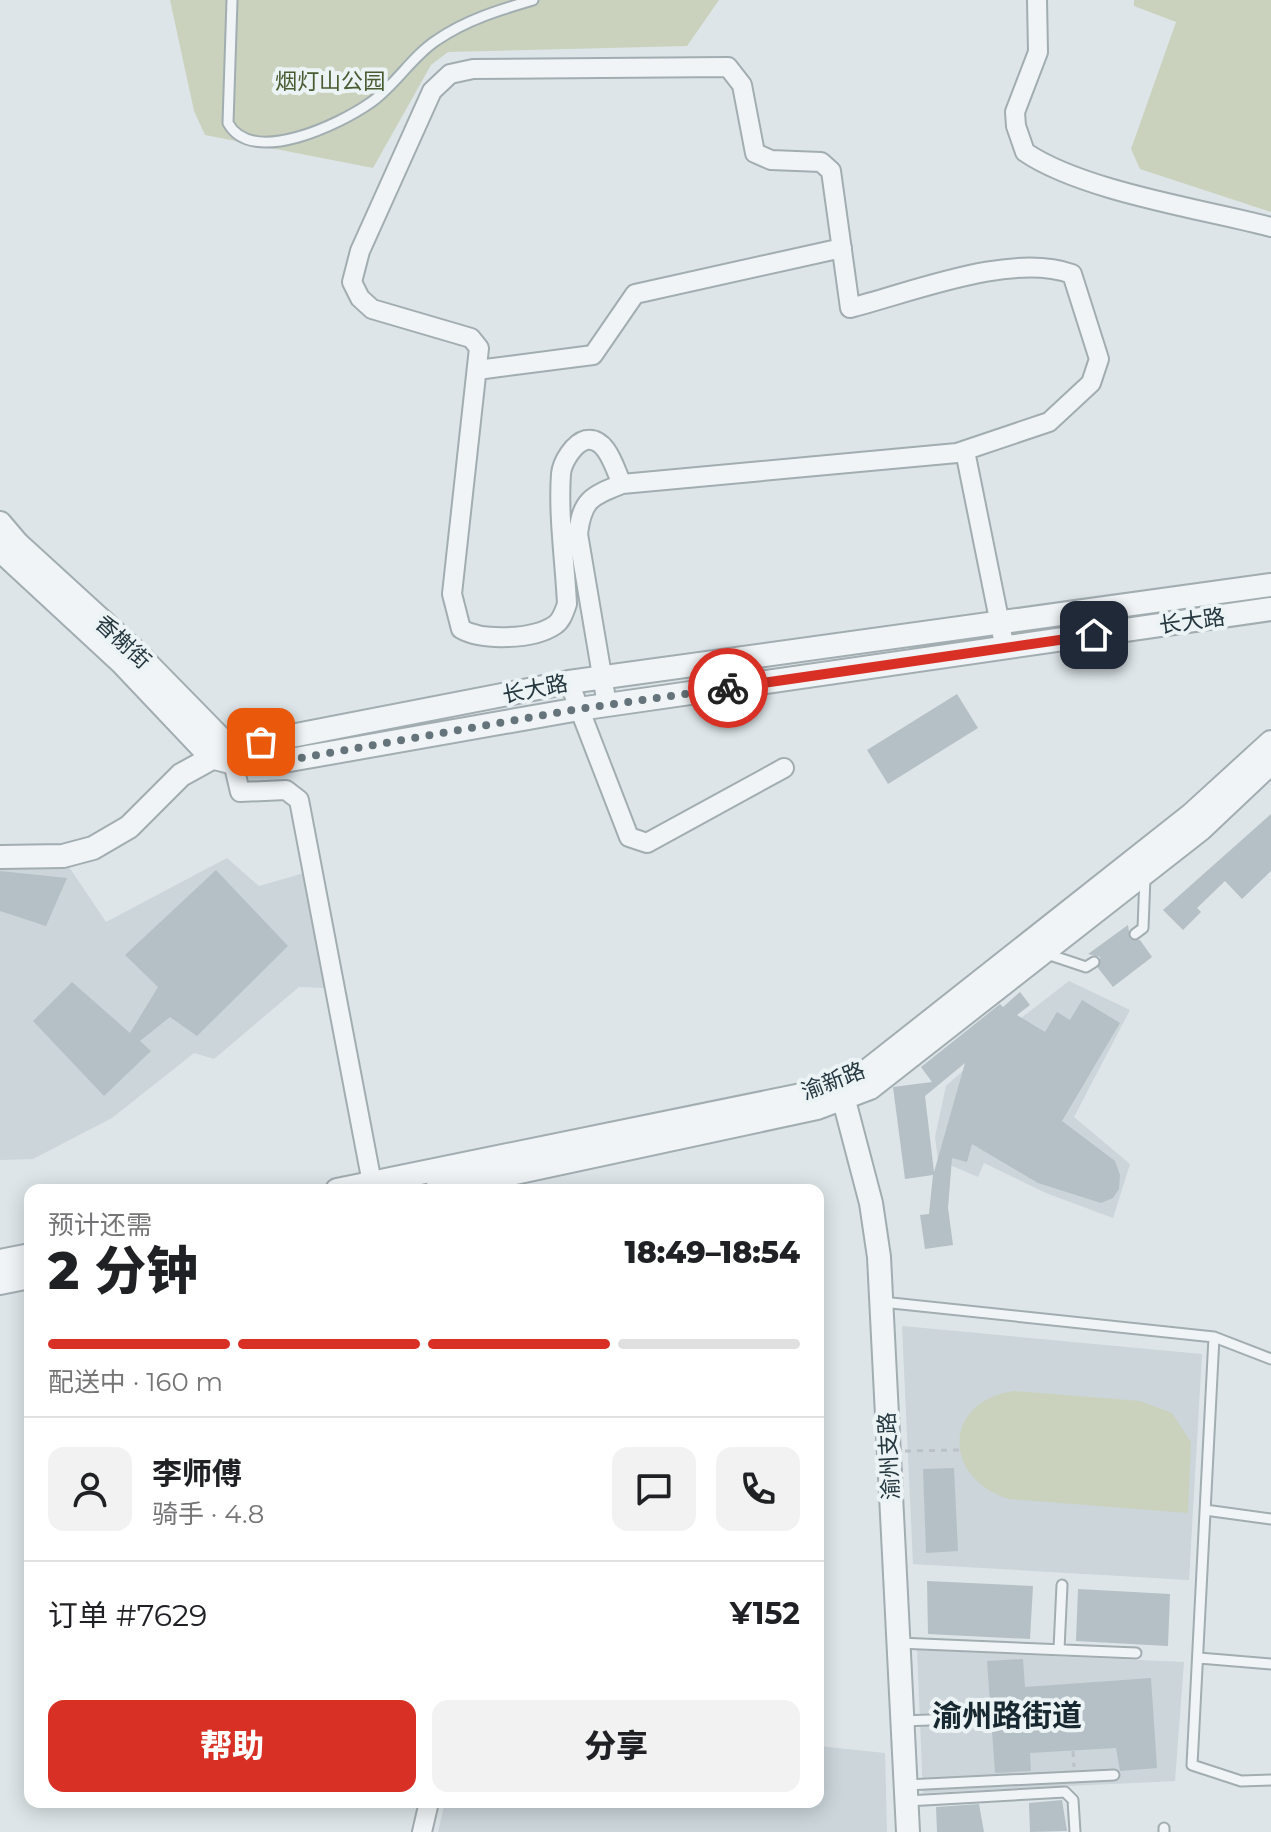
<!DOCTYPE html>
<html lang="zh">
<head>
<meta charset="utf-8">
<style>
  :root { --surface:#fff; --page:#f2f2f2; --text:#202124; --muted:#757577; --line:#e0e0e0; --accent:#d93025 }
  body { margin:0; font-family:Montserrat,"Noto Sans SC",sans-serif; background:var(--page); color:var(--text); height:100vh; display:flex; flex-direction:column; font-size:30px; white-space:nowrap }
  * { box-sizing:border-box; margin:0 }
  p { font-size:26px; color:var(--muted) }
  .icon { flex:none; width:44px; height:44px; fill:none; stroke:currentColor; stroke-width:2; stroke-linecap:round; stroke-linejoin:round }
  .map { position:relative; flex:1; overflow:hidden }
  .panel { position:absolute; left:24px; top:1184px; width:800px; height:624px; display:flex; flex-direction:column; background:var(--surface); border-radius:16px; box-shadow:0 4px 20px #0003 }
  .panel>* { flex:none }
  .pin { position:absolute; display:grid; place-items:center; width:68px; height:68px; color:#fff; margin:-34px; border-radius:16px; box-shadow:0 4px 12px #0006 }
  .courier { position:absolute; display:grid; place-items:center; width:80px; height:80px; margin:-40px; border:6px solid #d93025; border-radius:50%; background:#fff; color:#222; box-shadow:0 2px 10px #0007 }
  .overview em { font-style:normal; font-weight:800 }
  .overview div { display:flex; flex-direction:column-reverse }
  .overview { display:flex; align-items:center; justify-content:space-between; height:136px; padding:0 24px }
  h1 { font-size:52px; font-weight:800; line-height:60px }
  .bar { display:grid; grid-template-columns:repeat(4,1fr); gap:12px 8px; align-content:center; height:96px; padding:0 24px }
  .bar i { height:10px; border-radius:6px; background:var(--line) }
  .bar .on { background:var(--accent) }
  .bar p { grid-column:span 4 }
  .line { display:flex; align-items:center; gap:20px; padding:0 24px; border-top:2px solid var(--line) }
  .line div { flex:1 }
  .round { display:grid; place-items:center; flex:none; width:84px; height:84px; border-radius:16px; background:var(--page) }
  .primary-button { display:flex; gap:16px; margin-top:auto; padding:16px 24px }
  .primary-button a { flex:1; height:92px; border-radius:16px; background:var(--accent); color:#fff; font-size:32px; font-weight:800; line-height:92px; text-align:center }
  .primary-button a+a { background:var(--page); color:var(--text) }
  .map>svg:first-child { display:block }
  .built { fill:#cbd5da }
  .green { fill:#cad2bd }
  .building { fill:#b4c0c5; fill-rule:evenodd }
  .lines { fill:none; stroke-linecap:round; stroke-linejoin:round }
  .service-casing { stroke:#a2adb2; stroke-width:13 }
  .minor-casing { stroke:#a2adb2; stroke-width:22 }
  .tertiary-casing { stroke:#a2adb2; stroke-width:26 }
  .path { stroke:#bbc3c6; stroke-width:3; stroke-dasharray:6 6; stroke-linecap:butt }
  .service { stroke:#f0f4f6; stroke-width:9 }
  .minor { stroke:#f0f4f6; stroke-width:18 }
  .tertiary { stroke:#f0f4f6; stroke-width:22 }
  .done { stroke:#65747a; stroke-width:8; stroke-dasharray:0 14.4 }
  .route { stroke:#d93025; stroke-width:10 }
  .labels { text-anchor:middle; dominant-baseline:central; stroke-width:8; stroke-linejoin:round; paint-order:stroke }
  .park-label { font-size:22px; fill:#485c32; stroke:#ecf3f5 }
  .street-label { font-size:22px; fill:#25373f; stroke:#ecf3f5 }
  .district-label { font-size:30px; font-weight:bold; fill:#182830; stroke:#ecf3f5 }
</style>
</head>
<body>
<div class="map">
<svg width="1271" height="1832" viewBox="0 0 1271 1832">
  <rect width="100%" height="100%" fill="#dde5e8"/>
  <path class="built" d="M 227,858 L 259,886 L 304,873 L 325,988 L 299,987 L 214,1059 L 194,1053 L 112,1118 L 33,1159 L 0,1160 L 0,868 L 69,867 L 106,922 Z
    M 1069,981 L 1130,1010 L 1074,1117 L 1130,1164 L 1113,1218 L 1046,1193 L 984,1163 L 978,1177 L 938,1160 L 935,1137 L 946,1086 L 1021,1018 Z
    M 902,1326 L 1202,1354 L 1189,1580 L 913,1564 Z
    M 917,1650 L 1184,1662 L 1175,1781 L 923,1793 Z
    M 818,1746 L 885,1753 L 887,1832 L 438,1832 L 445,1802 L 818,1802 Z"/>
  <path class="green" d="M 170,0 L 719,0 L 687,46 L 448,52 L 431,65 L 373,168 L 205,135 L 194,111 Z
    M 1134,0 L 1271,0 L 1271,212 L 1140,169 L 1131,149 L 1176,22 L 1134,6 Z
    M 1015,1391 L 1140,1401 L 1172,1413 L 1191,1442 L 1188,1513 L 1009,1499 C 941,1478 943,1400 1015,1391 Z"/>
  <path class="building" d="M 957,694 L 978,728 L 888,784 L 867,750 Z
    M 1271,814 L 1271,871 L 1242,899 L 1225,881 L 1197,908 L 1201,912 L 1183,930 L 1163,910 Z
    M 216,870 L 288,946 L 197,1036 L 170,1017 L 140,1041 L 151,1051 L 104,1096 L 33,1021 L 72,982 L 130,1033 L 158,987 L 125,955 Z
    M 0,871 L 67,878 L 46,926 L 0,911 Z
    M 1128,925 L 1130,939 L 1140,940 L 1152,957 L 1113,987 L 1098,968 L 1100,957 L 1088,954 Z
    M 1020,992 L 1030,1005 L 1017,1015 L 1045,1032 L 1057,1012 L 1070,1020 L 1082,1000 L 1120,1023 L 1062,1121 L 1115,1161 L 1120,1175 L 1119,1189 L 1113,1198 L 1101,1203 L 1038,1183 L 972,1144 L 967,1162 L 952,1158 L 948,1208 L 953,1245 L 925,1249 L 920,1215 L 929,1214 L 933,1175 L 905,1179 L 893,1087 L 932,1082 L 921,1067 L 1000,1004 L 1003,1007 ZM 965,1063 L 934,1172 L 925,1096 Z
    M 954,1468 L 958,1551 L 926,1553 L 923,1469 Z
    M 927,1581 L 1033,1586 L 1030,1639 L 928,1634 Z
    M 1078,1589 L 1170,1594 L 1168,1646 L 1076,1641 Z
    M 1023,1659 L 1025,1687 L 1151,1678 L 1157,1768 L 1120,1771 L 1116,1748 L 1030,1753 L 1031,1771 L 995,1773 L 987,1661 Z
    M 1062,1800 L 1067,1831 L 1030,1832 L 1029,1803 Z
    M 979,1804 L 984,1832 L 937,1832 L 936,1807 Z"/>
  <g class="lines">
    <g class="service-casing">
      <path id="service" d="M 232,0 L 228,123 C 252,167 340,124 370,103 C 395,86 412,56 437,40 C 466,20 499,10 533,0
        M 1135,934 L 1143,928 L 1145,877
        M 1047,954 L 1086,967 L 1094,962
        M 882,1302 L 1214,1337 L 1271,1359
        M 1214,1337 L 1192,1765 L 1241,1781 L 1271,1780
        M 1205,1510 L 1271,1519
        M 898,1643 L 1136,1653
        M 1059,1649 L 1062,1585
        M 1199,1658 L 1271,1664
        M 902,1721 L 957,1719
        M 906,1785 L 1114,1775
        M 907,1801 L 1065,1792 L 1073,1800 L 1075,1832
        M 1164,1832 L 1164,1828"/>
    </g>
    <g class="minor-casing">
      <path id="minor" d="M 1037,0 L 1038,52 L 1015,112 L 1016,126 L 1025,152 C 1082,191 1202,209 1271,227
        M 477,370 L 593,355 L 635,294 L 842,248
        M 965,451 L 1005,649
        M 569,682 L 629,837 L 647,843 L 784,768
        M 607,705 L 578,534 C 582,500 591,496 622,484 L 957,453 L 1049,422 L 1091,383 L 1099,359 L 1072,274 C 1011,252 913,292 850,308 L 831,171 L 821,162 L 771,160 L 755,153 L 742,85 L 728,67 L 473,69 L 450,74 L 432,91 L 360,251 L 352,282 L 360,298 L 372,309 L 471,338 L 479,348 L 452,594 L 461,629 C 482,641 533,640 555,625 C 562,620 564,612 567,604 C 565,562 558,515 561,474 C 562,462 574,443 586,440 C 607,436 615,470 622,484
        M 230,749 L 240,792 L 286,790 L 299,800 L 372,1183
        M 422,1832 L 429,1802"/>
    </g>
    <g class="tertiary-casing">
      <path id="tertiary" d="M 0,523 L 17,543 L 134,650 L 230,748
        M 0,550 L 122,663 L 211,757 L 234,763 L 284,761 L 579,709 L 1271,609
        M 0,857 L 63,856 L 93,848 L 129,827 L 181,775 L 230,748 L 569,682 L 1271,585
        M 841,1089 L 871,1203 L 879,1257 L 908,1832
        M 337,1190 L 811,1093 L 863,1074 L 1191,815 L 1271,742
        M 436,1190 L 817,1108 L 870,1088 L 1201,829 L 1271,763
        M 0,1261 L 30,1255
        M 0,1283 L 30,1277"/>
    </g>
    <path class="path" d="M 905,1451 L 959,1450
      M 1073,1751 L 1074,1767"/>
    <use href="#service" class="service"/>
    <use href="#minor" class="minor"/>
    <use href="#tertiary" class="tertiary"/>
  </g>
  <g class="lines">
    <path class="done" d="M 261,742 L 230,748 L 234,763 L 284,761 L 579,709 L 728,688"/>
    <path class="route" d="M 728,688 L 1094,635"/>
  </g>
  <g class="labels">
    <g class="park-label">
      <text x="330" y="81">烟灯山公园</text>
    </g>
    <g class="street-label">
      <text transform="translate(1192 621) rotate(-8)">长大路</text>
      <text transform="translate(123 642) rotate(43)">香榭街</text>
      <text transform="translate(535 689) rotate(-11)">长大路</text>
      <text transform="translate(833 1081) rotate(-21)">渝新路</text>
      <text transform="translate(889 1456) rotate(-93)">渝州支路</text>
    </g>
    <g class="district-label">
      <text x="1007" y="1715">渝州路街道</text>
    </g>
  </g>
</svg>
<div class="pin" style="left:261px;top:742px;background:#ea580c"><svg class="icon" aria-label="bag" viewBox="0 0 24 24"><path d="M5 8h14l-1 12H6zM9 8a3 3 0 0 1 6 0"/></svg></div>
<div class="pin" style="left:1094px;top:635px;background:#1f2937"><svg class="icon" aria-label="home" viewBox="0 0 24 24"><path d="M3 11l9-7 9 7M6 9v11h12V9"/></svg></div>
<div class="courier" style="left:728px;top:688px"><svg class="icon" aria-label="bike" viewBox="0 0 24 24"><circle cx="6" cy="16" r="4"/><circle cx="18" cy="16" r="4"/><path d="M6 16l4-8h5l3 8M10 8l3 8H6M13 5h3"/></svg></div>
<section class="panel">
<div class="overview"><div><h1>2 分钟</h1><p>预计还需</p></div><em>18:49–18:54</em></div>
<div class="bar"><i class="on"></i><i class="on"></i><i class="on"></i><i></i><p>配送中 · 160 m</p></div>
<div class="line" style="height:144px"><a class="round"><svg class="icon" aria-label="person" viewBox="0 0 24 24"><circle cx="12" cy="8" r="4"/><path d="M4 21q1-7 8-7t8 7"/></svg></a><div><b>李师傅</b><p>骑手 · 4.8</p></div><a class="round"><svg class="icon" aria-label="chat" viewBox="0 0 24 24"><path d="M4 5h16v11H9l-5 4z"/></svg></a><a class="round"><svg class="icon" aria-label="phone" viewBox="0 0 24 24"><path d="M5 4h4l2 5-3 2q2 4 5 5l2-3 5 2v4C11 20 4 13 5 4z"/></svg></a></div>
<div class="line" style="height:104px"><div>订单 #7629</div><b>¥152</b></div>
<div class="primary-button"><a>帮助</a><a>分享</a></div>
</section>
</div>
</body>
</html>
